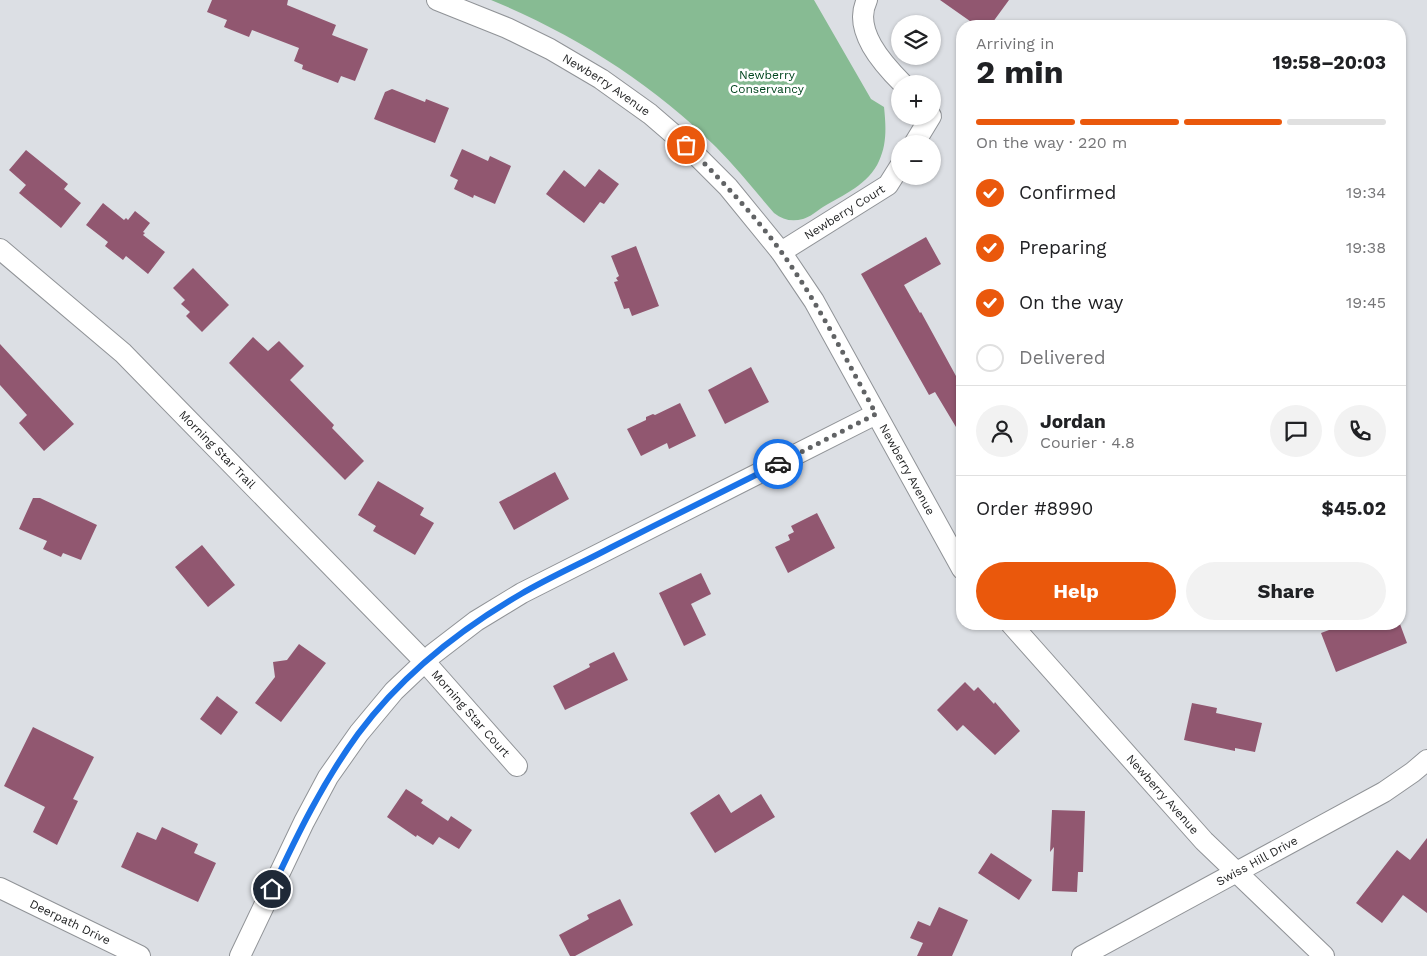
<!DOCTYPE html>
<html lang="en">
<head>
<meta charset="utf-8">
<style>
  :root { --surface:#fff; --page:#f2f2f2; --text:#202124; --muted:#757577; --line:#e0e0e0; --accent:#ea580c }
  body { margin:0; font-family:"Work Sans",sans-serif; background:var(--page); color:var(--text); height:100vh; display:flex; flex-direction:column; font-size:19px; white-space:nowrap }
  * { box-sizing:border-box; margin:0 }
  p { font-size:16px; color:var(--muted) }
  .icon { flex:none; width:28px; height:28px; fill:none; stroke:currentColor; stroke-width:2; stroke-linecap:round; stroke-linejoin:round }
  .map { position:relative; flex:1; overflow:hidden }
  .sheet { position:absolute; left:956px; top:20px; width:450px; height:610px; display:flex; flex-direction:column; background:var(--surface); border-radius:20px; box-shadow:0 1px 4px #0004 }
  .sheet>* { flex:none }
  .buttons { position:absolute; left:891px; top:15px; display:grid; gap:10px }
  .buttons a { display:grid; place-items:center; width:50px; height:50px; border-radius:50%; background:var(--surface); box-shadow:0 1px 4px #0004; font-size:25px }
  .pin { position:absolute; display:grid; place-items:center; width:42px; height:42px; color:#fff; margin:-21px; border:2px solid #fff; border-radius:50%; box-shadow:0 1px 5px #0007 }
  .courier { position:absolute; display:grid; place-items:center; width:50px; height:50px; margin:-25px; border:4px solid #1a73e8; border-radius:50%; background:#fff; color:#222; box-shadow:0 1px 6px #0007 }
  .headline em { font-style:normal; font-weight:700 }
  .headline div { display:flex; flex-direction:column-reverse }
  .headline { display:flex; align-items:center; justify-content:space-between; height:85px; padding:0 20px }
  h1 { font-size:32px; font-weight:700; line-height:38px }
  .bar { display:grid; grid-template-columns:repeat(4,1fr); gap:8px 5px; align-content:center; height:60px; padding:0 20px }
  .bar i { height:6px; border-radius:4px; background:var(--line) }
  .bar .current { background:var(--accent) }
  .bar p { grid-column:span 4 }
  .line { display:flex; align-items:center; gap:12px; padding:0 20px; border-top:1px solid var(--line) }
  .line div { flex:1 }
  .round { display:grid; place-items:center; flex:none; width:52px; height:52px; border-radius:26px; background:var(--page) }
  ol { padding:0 20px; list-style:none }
  li { display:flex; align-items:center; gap:15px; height:55px }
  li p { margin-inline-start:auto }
  li .icon { padding:5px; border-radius:50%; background:var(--accent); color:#fff; stroke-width:4 }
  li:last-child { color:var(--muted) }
  li i { width:28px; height:28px; border:2px solid var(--line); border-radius:50% }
  .primary-button { display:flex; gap:10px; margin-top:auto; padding:10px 20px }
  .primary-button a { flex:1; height:58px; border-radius:30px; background:var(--accent); color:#fff; font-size:20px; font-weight:700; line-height:58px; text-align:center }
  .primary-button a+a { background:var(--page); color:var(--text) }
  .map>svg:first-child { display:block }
  .park { fill:#87bb93 }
  .building { fill:#915770 }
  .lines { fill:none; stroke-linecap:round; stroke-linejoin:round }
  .minor-casing { stroke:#909397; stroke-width:22 }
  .minor { stroke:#fff; stroke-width:20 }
  .done { stroke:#616365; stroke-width:5; stroke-dasharray:0 9 }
  .route { stroke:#1a73e8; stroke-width:6 }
  .labels { text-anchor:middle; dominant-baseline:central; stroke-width:5; stroke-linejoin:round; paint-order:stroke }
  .park-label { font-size:12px; fill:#01451e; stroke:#fff }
  .street-label { font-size:12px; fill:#1f2021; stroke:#fff }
</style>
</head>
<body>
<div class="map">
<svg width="1427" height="956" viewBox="0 0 1427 956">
  <rect width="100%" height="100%" fill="#dcdfe4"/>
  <path class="park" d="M 491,0 L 814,0 L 871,99 L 884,107 C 886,126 887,144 879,161 C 869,184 843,195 823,207 C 817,211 810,217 803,219 C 792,222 783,220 774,213 C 755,191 737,168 716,147 C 653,84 574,34 491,0 Z"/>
  <path class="building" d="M 212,0 L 288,0 L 287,5 L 336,25 L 332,35 L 368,49 L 355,81 L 341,76 L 338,83 L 302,69 L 303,65 L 294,61 L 299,48 L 252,30 L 249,37 L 224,27 L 227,20 L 207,12 Z
    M 940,0 L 1009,0 L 990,26 L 977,26 Z
    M 392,89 L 425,102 L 426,99 L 449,108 L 435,143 L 374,119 L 385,92 Z
    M 462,149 L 488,161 L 490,156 L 511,166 L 495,204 L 474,195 L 473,198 L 454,189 L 458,180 L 450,176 Z
    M 26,150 L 68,184 L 64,189 L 81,203 L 61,228 L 19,193 L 26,185 L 9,170 Z
    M 599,169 L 619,184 L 604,204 L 600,202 L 584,223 L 546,194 L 564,170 L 585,187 Z
    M 103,203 L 124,220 L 126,218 L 128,220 L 135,211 L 150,223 L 143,232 L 145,233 L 143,235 L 165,252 L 148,274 L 126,256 L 123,260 L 105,246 L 108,242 L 86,225 Z
    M 926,237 L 941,264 L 904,285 L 920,313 L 921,312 L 962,387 L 962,437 L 935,392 L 929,395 L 861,274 Z
    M 636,246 L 659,306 L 632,316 L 629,308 L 624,309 L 614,282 L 618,281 L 616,278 L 619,276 L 611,256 Z
    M 193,268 L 229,305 L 202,332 L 186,316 L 190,312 L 181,304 L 185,300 L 173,288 Z
    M 253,337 L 268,351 L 279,341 L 304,366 L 290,380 L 334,425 L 332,428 L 364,461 L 345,480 L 229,363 Z
    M 0,344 L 74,424 L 44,451 L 19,423 L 27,415 L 0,385 Z
    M 751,367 L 769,402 L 725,424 L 708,390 Z
    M 680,403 L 696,436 L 669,449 L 667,443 L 641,456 L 627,429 L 646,420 L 646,417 L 653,414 L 655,415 Z
    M 555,472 L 569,499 L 514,530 L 499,502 Z
    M 378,481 L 424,508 L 420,515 L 434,523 L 415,555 L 373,531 L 376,526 L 358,515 Z
    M 33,498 L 40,498 L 97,525 L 81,560 L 63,553 L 61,557 L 43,549 L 47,541 L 19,529 Z
    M 817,513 L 835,548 L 788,573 L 775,547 L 790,540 L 788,535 L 794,532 L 791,526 Z
    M 202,545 L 235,585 L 208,607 L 175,567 Z
    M 701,573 L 711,594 L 691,604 L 706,635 L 684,646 L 659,593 Z
    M 1345,624 L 1400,624 L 1407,643 L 1336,672 L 1321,633 Z
    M 299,644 L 326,663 L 281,722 L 255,703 L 275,677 L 273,662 L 287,660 Z
    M 614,652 L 628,680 L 565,710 L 553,686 L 590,667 L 589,664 Z
    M 965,682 L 974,691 L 978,687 L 994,704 L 995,702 L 1020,731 L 995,755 L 963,725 L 957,731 L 937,710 Z
    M 217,696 L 238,712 L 221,735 L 200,719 Z
    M 1192,703 L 1217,708 L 1216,713 L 1262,723 L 1255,752 L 1235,748 L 1235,751 L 1184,740 Z
    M 33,727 L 94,757 L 73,799 L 78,801 L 57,845 L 33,832 L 45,807 L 4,786 Z
    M 406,789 L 423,800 L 421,803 L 448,821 L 451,816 L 472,830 L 459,849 L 439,837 L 433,845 L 417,835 L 416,837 L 387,817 Z
    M 719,794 L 731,813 L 761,794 L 775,817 L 715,853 L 690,813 Z
    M 1052,810 L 1085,811 L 1083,872 L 1078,872 L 1077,892 L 1052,891 L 1054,847 L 1050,852 Z
    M 162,827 L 198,844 L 194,853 L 216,863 L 198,902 L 121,867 L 137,832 L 156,840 Z
    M 1427,838 L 1427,913 L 1403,895 L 1382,923 L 1356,903 L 1397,850 L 1410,860 Z
    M 991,853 L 1032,880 L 1019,900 L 978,873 Z
    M 620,899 L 633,925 L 575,956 L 570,956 L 559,935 L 589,919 L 587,915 Z
    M 939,907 L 968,920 L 952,956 L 917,956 L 923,943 L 910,938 L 918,921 L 930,926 Z"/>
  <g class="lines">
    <g class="minor-casing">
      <g id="minor">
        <path id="s1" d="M 437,0 L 507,28 L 550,49 L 601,79 L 650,114 L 686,145 L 728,187 L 781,252 L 814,301 L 962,569"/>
        <path d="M 867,0 C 852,30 883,64 903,84"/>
        <path d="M 914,144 L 931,116"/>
        <path id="s2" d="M 0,249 L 123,353 L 425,662 L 517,766"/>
        <path id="s3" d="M 781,252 L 888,185 L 900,166"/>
        <path id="s4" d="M 1011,624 L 1204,841 L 1324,956"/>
        <path id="s5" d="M 0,888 L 140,956"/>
        <path d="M 240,956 L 304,822 L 328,777 L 359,733 L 394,691 L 433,654 L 476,621 L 522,593 L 876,414"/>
        <path id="s6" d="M 1082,956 L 1384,792 L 1413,772 L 1427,760"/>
      </g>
    </g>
    <use href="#minor" class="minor"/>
  </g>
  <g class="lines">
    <path class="done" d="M 686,145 C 719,178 752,212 780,250 C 817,301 846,359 876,414 L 778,464"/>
    <path class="route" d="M 272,889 C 297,835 323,782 358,734 C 401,676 459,630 521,594 C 550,577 582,563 612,547 C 667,519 722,492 778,464"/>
  </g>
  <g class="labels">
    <g class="park-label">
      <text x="767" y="75">Newberry<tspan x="767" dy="14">Conservancy</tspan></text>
    </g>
    <g class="street-label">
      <text stroke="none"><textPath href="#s1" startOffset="190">Newberry Avenue</textPath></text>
      <text stroke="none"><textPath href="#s3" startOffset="75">Newberry Court</textPath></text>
      <text stroke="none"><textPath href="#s2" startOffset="296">Morning Star Trail</textPath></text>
      <text stroke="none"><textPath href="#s1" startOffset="685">Newberry Avenue</textPath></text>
      <text stroke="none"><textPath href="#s2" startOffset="662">Morning Star Court</textPath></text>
      <text stroke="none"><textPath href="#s4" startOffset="228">Newberry Avenue</textPath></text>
      <text stroke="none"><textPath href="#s6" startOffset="199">Swiss Hill Drive</textPath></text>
      <text stroke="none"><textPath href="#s5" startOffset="78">Deerpath Drive</textPath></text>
    </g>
  </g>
</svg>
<div class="buttons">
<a><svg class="icon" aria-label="layers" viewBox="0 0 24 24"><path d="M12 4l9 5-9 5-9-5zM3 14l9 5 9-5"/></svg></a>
<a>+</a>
<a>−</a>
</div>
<div class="pin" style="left:686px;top:145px;background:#ea580c"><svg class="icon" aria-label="bag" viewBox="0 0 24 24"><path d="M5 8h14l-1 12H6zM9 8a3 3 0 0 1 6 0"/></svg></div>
<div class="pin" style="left:272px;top:889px;background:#1f2937"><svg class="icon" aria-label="home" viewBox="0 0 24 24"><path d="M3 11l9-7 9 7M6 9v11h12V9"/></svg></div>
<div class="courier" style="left:778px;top:464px"><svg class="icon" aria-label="car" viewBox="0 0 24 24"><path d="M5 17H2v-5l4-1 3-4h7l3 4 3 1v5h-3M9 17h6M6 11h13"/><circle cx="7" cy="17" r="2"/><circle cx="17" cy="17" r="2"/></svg></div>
<section class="sheet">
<div class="headline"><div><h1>2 min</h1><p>Arriving in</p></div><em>19:58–20:03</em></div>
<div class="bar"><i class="current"></i><i class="current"></i><i class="current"></i><i></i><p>On the way · 220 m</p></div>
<ol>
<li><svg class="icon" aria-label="check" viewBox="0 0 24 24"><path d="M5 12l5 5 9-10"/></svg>Confirmed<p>19:34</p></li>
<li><svg class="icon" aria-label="check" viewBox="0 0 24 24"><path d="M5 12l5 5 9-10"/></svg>Preparing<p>19:38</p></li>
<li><svg class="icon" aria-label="check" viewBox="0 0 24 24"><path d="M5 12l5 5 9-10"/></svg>On the way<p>19:45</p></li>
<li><i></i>Delivered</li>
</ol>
<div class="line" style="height:90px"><a class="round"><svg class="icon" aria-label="person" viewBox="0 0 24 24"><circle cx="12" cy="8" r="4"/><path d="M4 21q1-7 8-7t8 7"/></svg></a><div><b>Jordan</b><p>Courier · 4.8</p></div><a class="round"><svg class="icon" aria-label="chat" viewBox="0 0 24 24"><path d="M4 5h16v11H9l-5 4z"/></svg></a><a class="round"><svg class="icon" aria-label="phone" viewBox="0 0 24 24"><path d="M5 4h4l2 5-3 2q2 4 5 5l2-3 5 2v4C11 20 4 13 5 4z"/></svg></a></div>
<div class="line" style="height:65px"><div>Order #8990</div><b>$45.02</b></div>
<div class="primary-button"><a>Help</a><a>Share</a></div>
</section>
</div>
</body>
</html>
